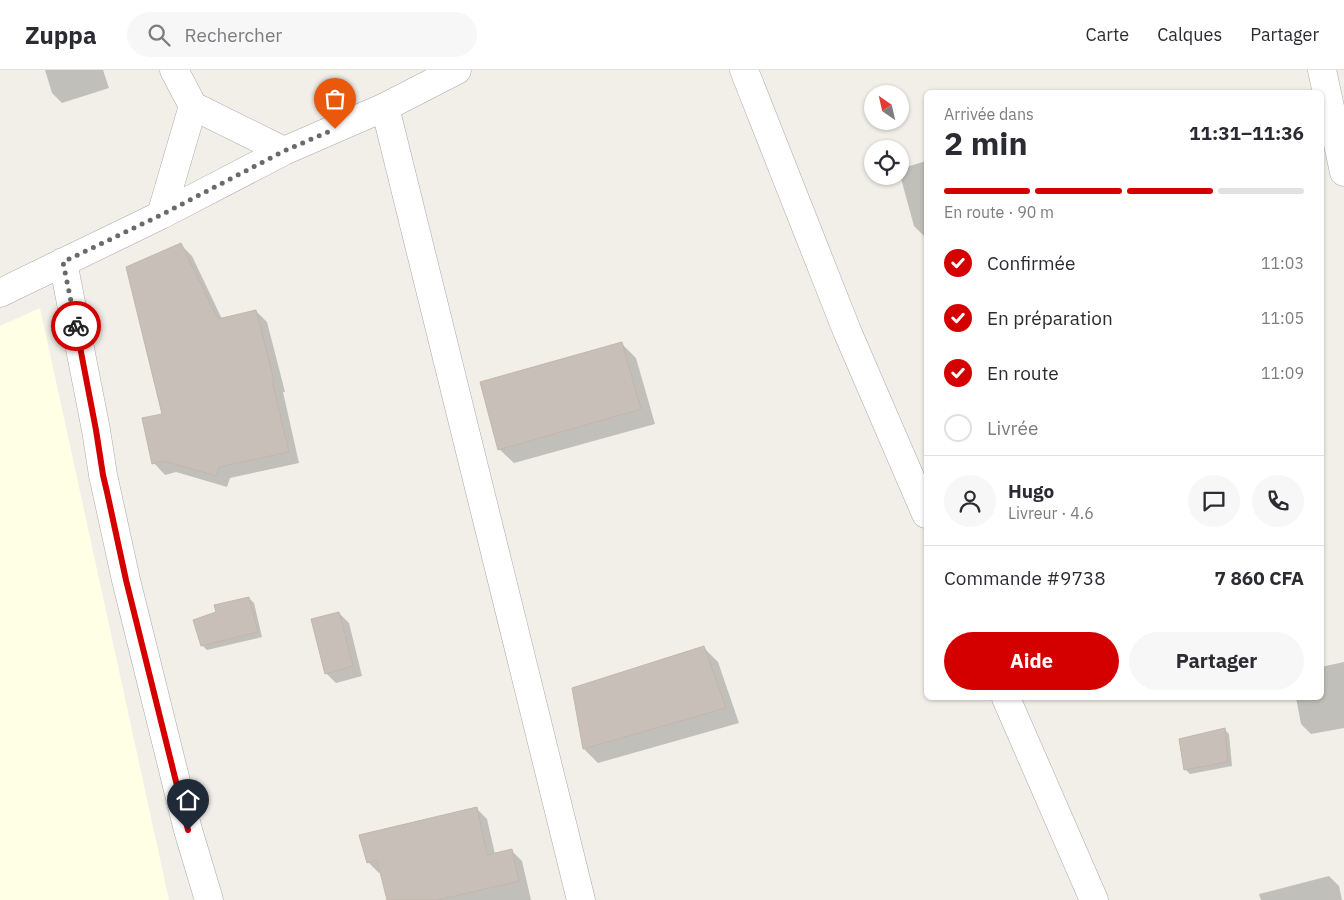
<!DOCTYPE html>
<html lang="fr">
<head>
<meta charset="utf-8">
<style>
  :root { --surface:#fff; --page:#f7f7f7; --text:#2b2b33; --muted:#7c7c81; --line:#e1e1e2; --accent:#d40000 }
  body { margin:0; font-family:"IBM Plex Sans",sans-serif; background:var(--page); color:var(--text); height:100vh; display:flex; flex-direction:column; font-size:19px; white-space:nowrap }
  * { box-sizing:border-box; margin:0 }
  p { font-size:16px; color:var(--muted) }
  .icon { flex:none; width:28px; height:28px; fill:none; stroke:currentColor; stroke-width:2; stroke-linecap:round; stroke-linejoin:round }
  .map { position:relative; flex:1; overflow:hidden }
  .sheet { position:absolute; left:924px; top:20px; width:400px; height:610px; display:flex; flex-direction:column; background:var(--surface); border-radius:8px; box-shadow:0 1px 4px #0004 }
  .sheet>* { flex:none }
  .needle { width:32px; rotate:326deg }
  .controls { position:absolute; left:864px; top:15px; display:grid; gap:10px }
  .controls a { display:grid; place-items:center; width:45px; height:45px; border-radius:50%; background:var(--surface); box-shadow:0 1px 4px #0004; font-size:25px }
  .pin { position:absolute; display:grid; place-items:center; width:42px; height:42px; color:#fff; margin:-51px -21px; border-radius:50% 50% 50% 0; rotate:-45deg; box-shadow:0 0 5px #0007 }
  .pin .icon { rotate:45deg }
  .courier { position:absolute; display:grid; place-items:center; width:50px; height:50px; margin:-25px; border:4px solid #d40000; border-radius:50%; background:#fff; color:#222; box-shadow:0 1px 6px #0007 }
  .overview em { font-style:normal; font-weight:700 }
  .overview div { display:flex; flex-direction:column-reverse }
  .overview { display:flex; align-items:center; justify-content:space-between; height:85px; padding:0 20px }
  h1 { font-size:32px; font-weight:700; line-height:38px }
  .bar { display:grid; grid-template-columns:repeat(4,1fr); gap:8px 5px; align-content:center; height:60px; padding:0 20px }
  .bar i { height:6px; border-radius:4px; background:var(--line) }
  .bar .selected { background:var(--accent) }
  .bar p { grid-column:span 4 }
  .line { display:flex; align-items:center; gap:12px; padding:0 20px; border-top:1px solid var(--line) }
  .line div { flex:1 }
  .round { display:grid; place-items:center; flex:none; width:52px; height:52px; border-radius:26px; background:var(--page) }
  ol { padding:0 20px; list-style:none }
  li { display:flex; align-items:center; gap:15px; height:55px }
  li p { margin-inline-start:auto }
  li .icon { padding:5px; border-radius:50%; background:var(--accent); color:#fff; stroke-width:4 }
  li:last-child { color:var(--muted) }
  li i { width:28px; height:28px; border:2px solid var(--line); border-radius:50% }
  .primary-button { display:flex; gap:10px; margin-top:auto; padding:10px 20px }
  .primary-button a { flex:1; height:58px; border-radius:30px; background:var(--accent); color:#fff; font-size:20px; font-weight:700; line-height:58px; text-align:center }
  .primary-button a+a { background:var(--page); color:var(--text) }
  header { display:flex; align-items:center; gap:30px; box-sizing:border-box; height:70px; padding:0 25px; background:var(--surface); border-bottom:1px solid var(--line) }
  header strong { font-size:24px }
  nav { display:flex; gap:28px; margin-inline-start:auto; font-size:18px }
  .search { width:350px; height:45px; background:var(--page); display:flex; align-items:center; gap:12px; box-sizing:border-box; padding:0 18px; border-radius:28px; color:var(--muted); font-size:19px }
  .map>svg:first-child { display:block }
  .education { fill:#ffffe5 }
  .shadow { fill:#0003 }
  .building { fill:#c7bfb8; stroke:#c4b6ab }
  .lines { fill:none; stroke-linecap:round; stroke-linejoin:round }
  .minor-casing { stroke:#a9a9a9; stroke-width:29 }
  .minor { stroke:#fff; stroke-width:28 }
  .done { stroke:#6b6a68; stroke-width:5; stroke-dasharray:0 9 }
  .route { stroke:#d40000; stroke-width:6 }
</style>
</head>
<body>
<header>
<strong>Zuppa</strong>
<div class="search"><svg class="icon" aria-label="search" viewBox="0 0 24 24"><circle cx="10" cy="10" r="6"/><path d="M15 15l6 6"/></svg>Rechercher</div>
<nav><a>Carte</a><a>Calques</a><a>Partager</a></nav>
</header>
<div class="map">
<svg width="1344" height="830" viewBox="0 0 1344 830">
  <rect width="100%" height="100%" fill="#f2efe9"/>
  <path class="education" d="M 40,238 L 169,830 L 0,830 L 0,256 Z"/>
  <path class="shadow" d="M 45,0 L 103,0 L 109,18 L 62,33 L 52,23 Z
    M 926,91 L 926,168 L 914,156 L 900,105 L 900,99 Z
    M 181,175 L 192,186 L 222,249 L 256,241 L 267,252 L 285,322 L 283,322 L 299,393 L 230,408 L 227,417 L 176,402 L 165,405 L 154,393 L 163,345 Z
    M 622,274 L 636,288 L 655,354 L 514,393 L 499,379 Z
    M 249,528 L 254,533 L 262,567 L 207,580 L 202,575 L 217,543 Z
    M 339,543 L 349,553 L 362,606 L 336,613 L 326,603 Z
    M 704,578 L 718,592 L 739,653 L 598,693 L 584,679 L 573,619 Z
    M 1344,592 L 1344,658 L 1311,664 L 1301,654 L 1296,628 L 1321,628 L 1321,597 Z
    M 1225,660 L 1229,664 L 1232,696 L 1190,704 L 1185,699 Z
    M 476,738 L 487,749 L 495,784 L 512,781 L 522,791 L 531,830 L 389,830 L 381,802 L 379,803 L 368,792 Z
    M 1329,806 L 1339,816 L 1342,830 L 1261,830 L 1259,824 Z"/>
  <path class="building" d="M 181,173 L 218,249 L 256,240 L 274,310 L 272,311 L 289,382 L 219,397 L 216,406 L 164,391 L 152,394 L 142,348 L 162,344 L 126,197 Z
    M 622,272 L 641,339 L 498,380 L 480,312 Z
    M 249,527 L 258,562 L 201,576 L 193,550 L 216,542 L 214,535 Z
    M 339,542 L 353,596 L 325,604 L 311,549 Z
    M 704,576 L 726,638 L 583,679 L 572,618 Z
    M 1225,658 L 1228,692 L 1184,700 L 1179,669 Z
    M 477,737 L 487,785 L 512,779 L 519,811 L 438,830 L 387,830 L 377,790 L 367,793 L 359,765 Z"/>
  <g class="lines">
    <g class="minor-casing">
      <path id="minor" d="M 174,0 L 193,36 L 284,81
        M 744,0 L 847,261 L 926,444
        M 1322,0 L 1344,102
        M 385,37 L 581,830
        M 161,145 L 193,36
        M 63,192 L 96,360 L 103,405 L 126,510 L 188,760 L 209,830
        M 0,223 L 161,145 L 284,81 L 385,37 L 457,0
        M 1006,628 L 1094,830"/>
    </g>
    <use href="#minor" class="minor"/>
  </g>
  <g class="lines">
    <path class="done" d="M 76,256 L 63,192 L 161,145 L 284,81 L 335,59"/>
    <path class="route" d="M 76,256 L 96,360 L 103,405 L 107,422 L 126,510 L 188,760"/>
  </g>
</svg>
<div class="controls">
<a><svg class="needle" viewBox="-14 -14 28 28"><path d="M0-13l5 13h-10z" fill="#e53935"/><path d="M0 13l5-13h-10z" fill="#7c7c81"/></svg></a>
<a><svg class="icon" aria-label="locate" viewBox="0 0 24 24"><circle cx="12" cy="12" r="6"/><path d="M12 2v4M12 18v4M2 12h4M18 12h4"/></svg></a>
</div>
<div class="pin" style="left:335px;top:59px;background:#ea580c"><svg class="icon" aria-label="bag" viewBox="0 0 24 24"><path d="M5 8h14l-1 12H6zM9 8a3 3 0 0 1 6 0"/></svg></div>
<div class="pin" style="left:188px;top:760px;background:#1f2937"><svg class="icon" aria-label="home" viewBox="0 0 24 24"><path d="M3 11l9-7 9 7M6 9v11h12V9"/></svg></div>
<div class="courier" style="left:76px;top:256px"><svg class="icon" aria-label="bike" viewBox="0 0 24 24"><circle cx="6" cy="16" r="4"/><circle cx="18" cy="16" r="4"/><path d="M6 16l4-8h5l3 8M10 8l3 8H6M13 5h3"/></svg></div>
<section class="sheet">
<div class="overview"><div><h1>2 min</h1><p>Arrivée dans</p></div><em>11:31–11:36</em></div>
<div class="bar"><i class="selected"></i><i class="selected"></i><i class="selected"></i><i></i><p>En route · 90 m</p></div>
<ol>
<li><svg class="icon" aria-label="check" viewBox="0 0 24 24"><path d="M5 12l5 5 9-10"/></svg>Confirmée<p>11:03</p></li>
<li><svg class="icon" aria-label="check" viewBox="0 0 24 24"><path d="M5 12l5 5 9-10"/></svg>En préparation<p>11:05</p></li>
<li><svg class="icon" aria-label="check" viewBox="0 0 24 24"><path d="M5 12l5 5 9-10"/></svg>En route<p>11:09</p></li>
<li><i></i>Livrée</li>
</ol>
<div class="line" style="height:90px"><a class="round"><svg class="icon" aria-label="person" viewBox="0 0 24 24"><circle cx="12" cy="8" r="4"/><path d="M4 21q1-7 8-7t8 7"/></svg></a><div><b>Hugo</b><p>Livreur · 4.6</p></div><a class="round"><svg class="icon" aria-label="chat" viewBox="0 0 24 24"><path d="M4 5h16v11H9l-5 4z"/></svg></a><a class="round"><svg class="icon" aria-label="phone" viewBox="0 0 24 24"><path d="M5 4h4l2 5-3 2q2 4 5 5l2-3 5 2v4C11 20 4 13 5 4z"/></svg></a></div>
<div class="line" style="height:65px"><div>Commande #9738</div><b>7 860 CFA</b></div>
<div class="primary-button"><a>Aide</a><a>Partager</a></div>
</section>
</div>
</body>
</html>
